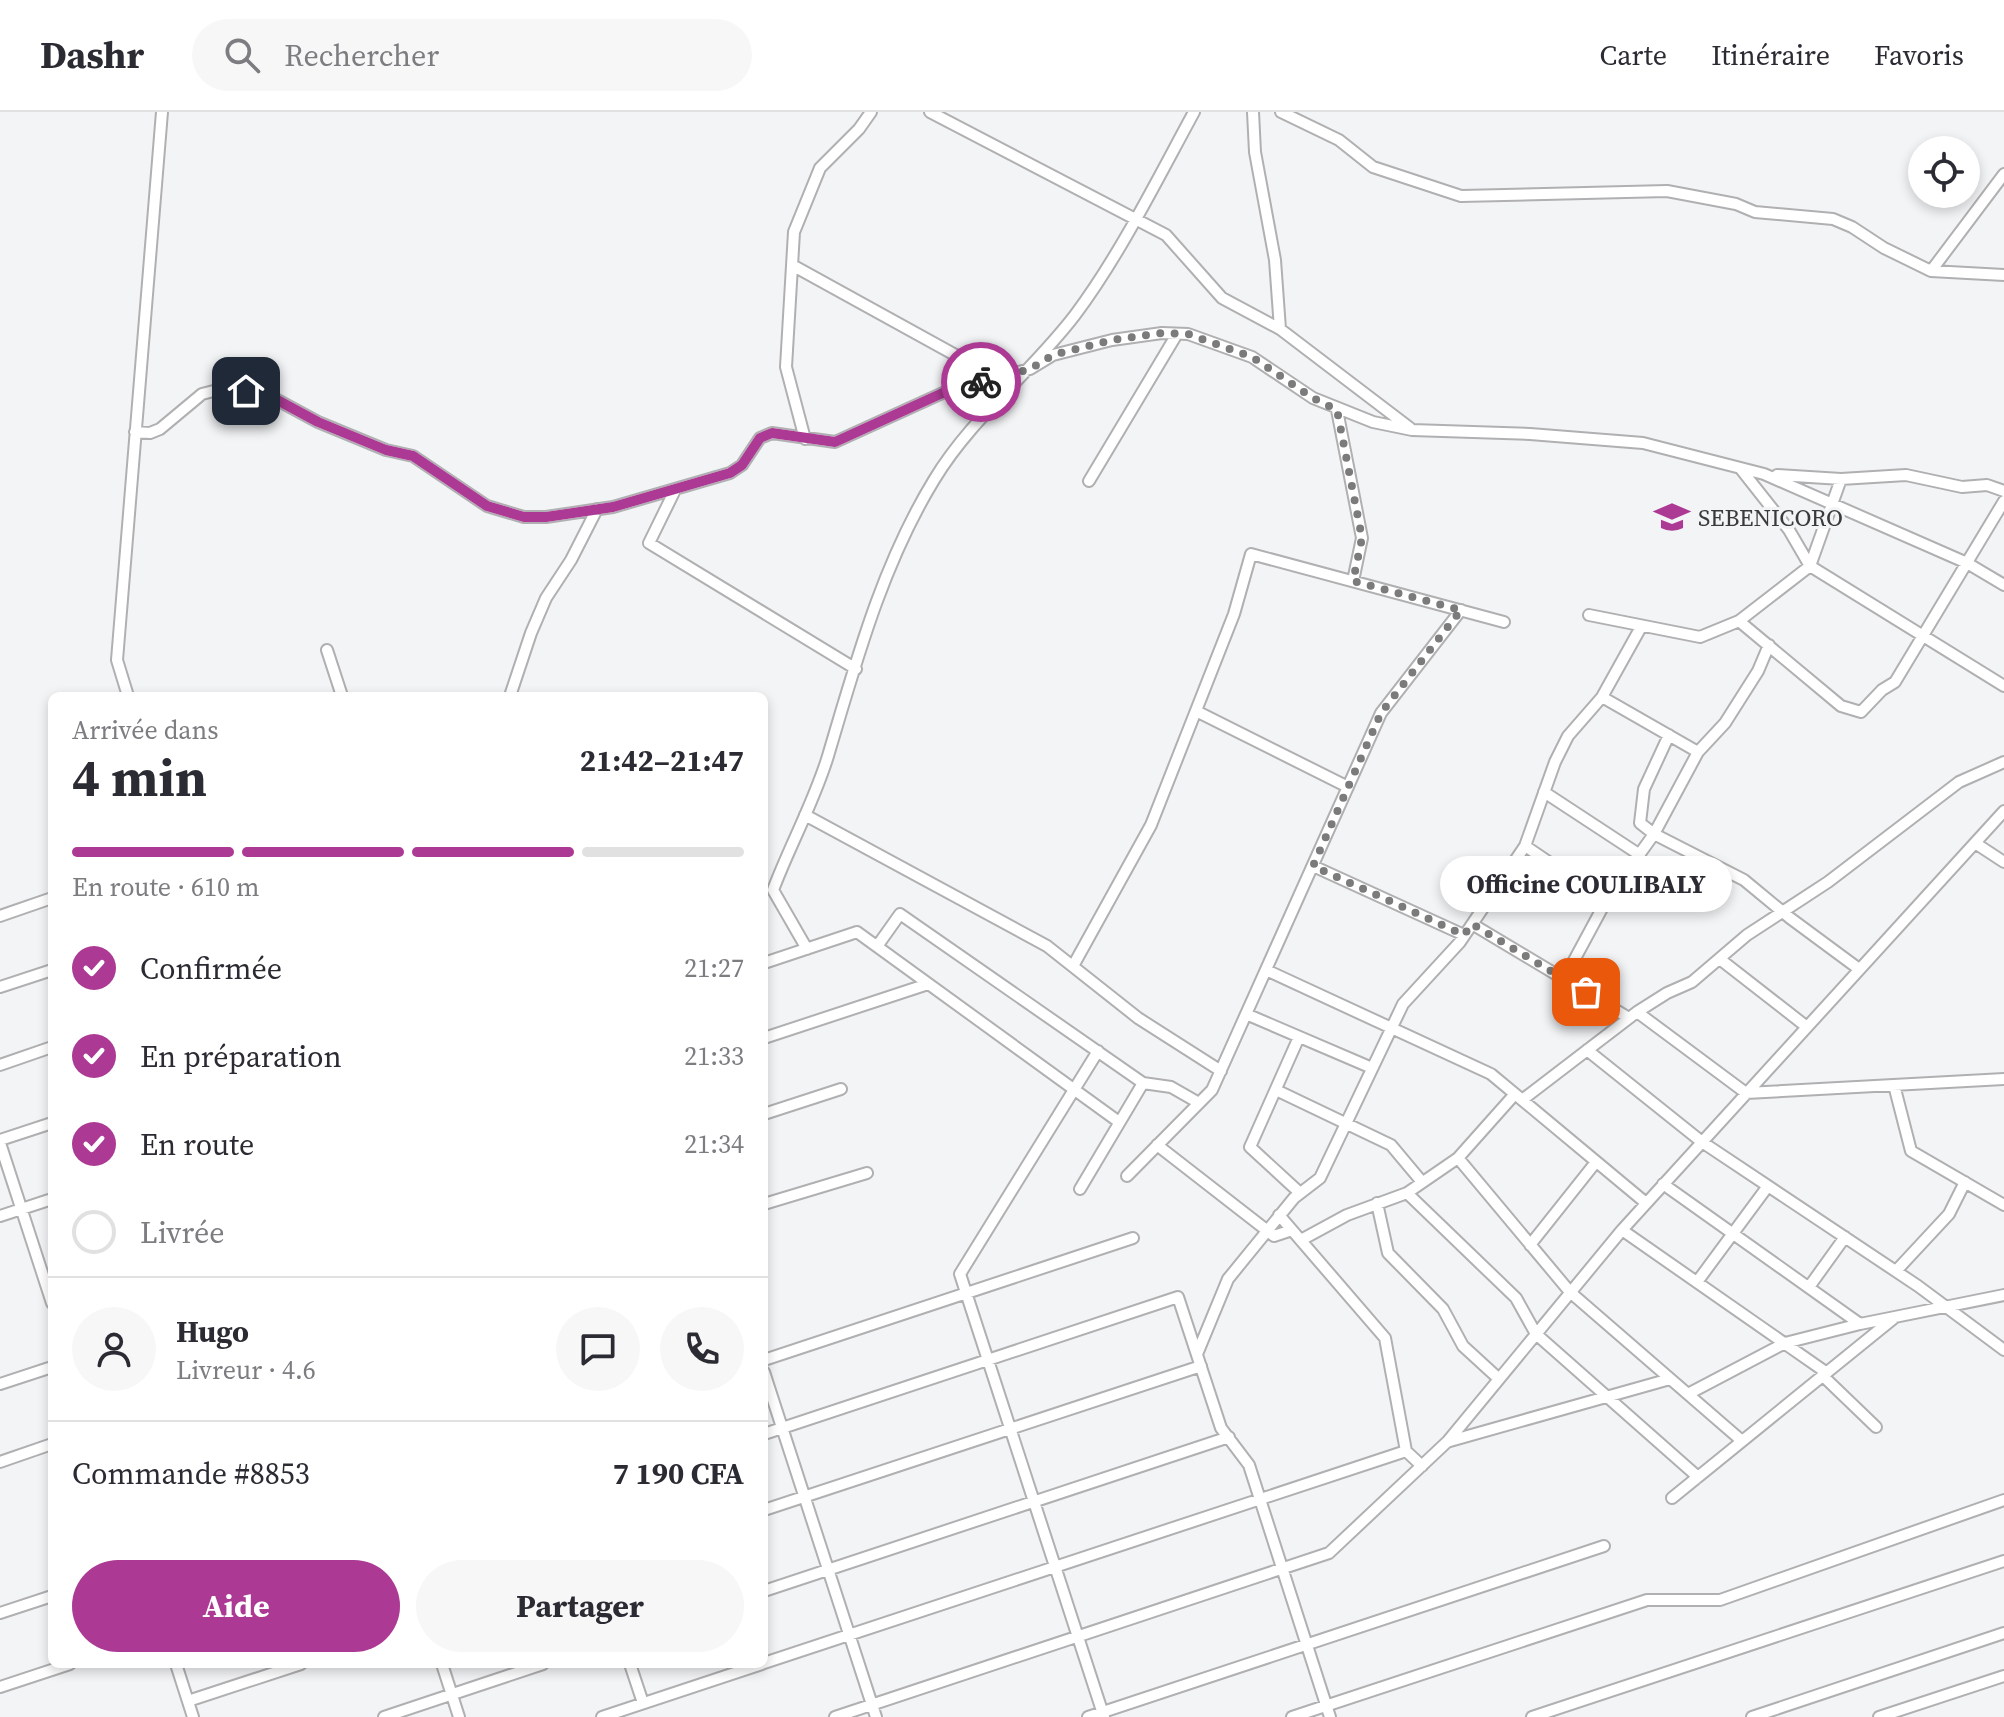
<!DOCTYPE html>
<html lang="fr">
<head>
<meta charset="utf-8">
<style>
  :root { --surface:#fff; --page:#f7f7f7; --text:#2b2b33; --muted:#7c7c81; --line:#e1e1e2; --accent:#ac3a94 }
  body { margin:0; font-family:"Source Serif 4",serif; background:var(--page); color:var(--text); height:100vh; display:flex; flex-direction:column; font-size:30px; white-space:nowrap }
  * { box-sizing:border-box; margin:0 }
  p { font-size:26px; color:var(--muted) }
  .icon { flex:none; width:44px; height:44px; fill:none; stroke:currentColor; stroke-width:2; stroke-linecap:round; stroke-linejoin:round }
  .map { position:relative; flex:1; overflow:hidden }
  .side { position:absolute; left:48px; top:580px; width:720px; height:976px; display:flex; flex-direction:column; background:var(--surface); border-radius:12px; box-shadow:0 4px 12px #0003 }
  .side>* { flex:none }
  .fabs { position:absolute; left:1908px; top:24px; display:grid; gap:16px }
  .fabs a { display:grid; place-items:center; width:72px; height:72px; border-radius:50%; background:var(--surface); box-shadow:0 4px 12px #0003; font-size:40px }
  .pin { position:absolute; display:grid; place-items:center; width:68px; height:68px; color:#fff; margin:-34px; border-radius:16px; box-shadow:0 4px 12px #0006 }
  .courier { position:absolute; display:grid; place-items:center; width:80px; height:80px; margin:-40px; border:6px solid #ac3a94; border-radius:50%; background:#fff; color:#222; box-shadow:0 2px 10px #0007 }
  .bubble { position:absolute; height:56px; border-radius:28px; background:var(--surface); box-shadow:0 4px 12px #0003; font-size:26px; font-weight:700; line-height:56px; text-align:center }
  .overview em { font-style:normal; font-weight:700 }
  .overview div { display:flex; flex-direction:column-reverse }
  .overview { display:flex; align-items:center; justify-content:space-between; height:136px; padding:0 24px }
  h1 { font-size:52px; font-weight:700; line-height:60px }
  .bar { display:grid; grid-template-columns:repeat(4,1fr); gap:12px 8px; align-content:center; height:96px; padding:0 24px }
  .bar i { height:10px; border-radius:6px; background:var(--line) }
  .bar .active { background:var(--accent) }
  .bar p { grid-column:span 4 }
  .line { display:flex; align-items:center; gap:20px; padding:0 24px; border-top:2px solid var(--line) }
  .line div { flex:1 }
  .round { display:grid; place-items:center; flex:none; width:84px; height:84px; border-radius:42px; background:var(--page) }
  ol { padding:0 24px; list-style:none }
  li { display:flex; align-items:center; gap:24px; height:88px }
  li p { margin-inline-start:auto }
  li .icon { padding:8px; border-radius:50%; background:var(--accent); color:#fff; stroke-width:4 }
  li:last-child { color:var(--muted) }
  li i { width:44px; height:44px; border:4px solid var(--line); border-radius:50% }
  .action { display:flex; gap:16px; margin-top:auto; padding:16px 24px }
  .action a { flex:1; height:92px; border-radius:48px; background:var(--accent); color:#fff; font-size:32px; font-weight:700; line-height:92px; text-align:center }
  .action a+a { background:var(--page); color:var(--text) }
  header { display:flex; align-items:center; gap:48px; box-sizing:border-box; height:112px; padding:0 40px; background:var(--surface); border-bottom:2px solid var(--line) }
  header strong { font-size:38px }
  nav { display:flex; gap:44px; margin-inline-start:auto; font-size:28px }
  .search { width:560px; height:72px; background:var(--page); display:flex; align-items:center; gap:20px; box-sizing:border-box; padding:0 28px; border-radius:44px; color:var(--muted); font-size:30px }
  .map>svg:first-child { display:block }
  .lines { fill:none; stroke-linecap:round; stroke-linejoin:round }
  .minor-casing { stroke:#b0b0b2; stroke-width:14 }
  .minor { stroke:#fff; stroke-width:10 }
  .done { stroke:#7b7b7c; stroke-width:8; stroke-dasharray:0 14.4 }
  .route { stroke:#ac3a94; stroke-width:10 }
  .labels { text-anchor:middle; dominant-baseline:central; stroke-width:6; stroke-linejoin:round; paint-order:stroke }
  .poi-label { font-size:24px; fill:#3a3a3b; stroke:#f3f4f6; text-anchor:start }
</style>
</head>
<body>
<header>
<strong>Dashr</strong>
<div class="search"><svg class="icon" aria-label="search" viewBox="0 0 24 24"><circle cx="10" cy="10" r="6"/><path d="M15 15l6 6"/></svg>Rechercher</div>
<nav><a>Carte</a><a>Itinéraire</a><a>Favoris</a></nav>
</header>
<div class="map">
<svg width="2004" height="1605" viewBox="0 0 2004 1605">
  <rect width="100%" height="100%" fill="#f3f4f6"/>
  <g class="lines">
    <g class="minor-casing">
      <path id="minor" d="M 930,0 L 1166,123 L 1222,186 L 1280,217 L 1410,316
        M 1253,0 L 1255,40 L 1275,148 L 1280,217
        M 1281,0 L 1339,28 L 1373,55 L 1461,84 L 1667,79 L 1736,92 L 1755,100 L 1833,107 L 1852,115 L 1884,136 L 1931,159 L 2004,163
        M 792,153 L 997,266
        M 1931,159 L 2004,62
        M 1337,298 L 1362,426 L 1353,469
        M 135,320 L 150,321 L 160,317 L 202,282 L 225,276 L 268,283 L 318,310 L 386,338 L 413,344 L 487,394 L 524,405 L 546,405 L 613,395 L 730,361 L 742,353 L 760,326 L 772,321 L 835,330 L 947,279 L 1030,257 L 1053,243 L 1112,228 L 1162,221 L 1188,222 L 1252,245 L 1313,286 L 1373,310 L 1412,318 L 1530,322 L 1643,331 L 1764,362 L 1967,451 L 2004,473
        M 805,327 L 786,255 L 794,120 L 820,56 L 859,17 L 871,0
        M 1740,356 L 1789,418 L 1810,454 L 2004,574
        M 1777,363 L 1841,367 L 1906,363 L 1962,375 L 1987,373 L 2004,379
        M 1089,369 L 1177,222
        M 675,378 L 649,431 L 856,557
        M 1589,503 L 1700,525 L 1739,509 L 1810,454 L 1841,367
        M 1739,509 L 1841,594 L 1861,600 L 1882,578 L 1895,570 L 2004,389
        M 327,538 L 342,584
        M 128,584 L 117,548 L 162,0
        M 510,584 L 531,521 L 546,486 L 571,448 L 597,397
        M 1602,585 L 1698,640
        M 1196,599 L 1348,675
        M 1669,623 L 1644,677 L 1640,711 L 1654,722 L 1744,768 L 1790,806 L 1859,857
        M 1544,680 L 1640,743
        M 805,703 L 1047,834 L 1138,906 L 1221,959
        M 1975,731 L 2004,750
        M 1525,734 L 1606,789
        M 1313,754 L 1464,823
        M 0,804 L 52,786
        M 1472,812 L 1629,906
        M 878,833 L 900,802 L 1143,971 L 1171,975 L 1199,991
        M 807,837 L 773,778 C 790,733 814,690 828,644 C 856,550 882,453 934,368 C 972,305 1030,262 1075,203 C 1120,143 1158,66 1194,0
        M 1721,848 L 1807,915
        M 764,851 L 857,820 L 1119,1010
        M 1073,854 L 1151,713 L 1234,502 L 1251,442 L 1504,510
        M 1266,858 L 1491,962 L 1646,1091
        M 1564,867 L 1606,789 L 1654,722 L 1698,640 L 1725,611 L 1758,559 L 1769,533
        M 0,875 L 52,858
        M 1637,900 L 1746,981 L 2004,967
        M 1246,902 L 1372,956
        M 1299,925 L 1250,1035 L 1300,1081
        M 764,926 L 928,872
        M 1587,938 L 1702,1030 L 1918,1174 L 2004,1238
        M 1098,939 L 960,1162 L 1104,1605
        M 0,953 L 52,935
        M 1894,973 L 1911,1039 L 2004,1093
        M 1276,978 L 1391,1033 L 1422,1070
        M 1522,988 L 1637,900 L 1667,881 L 1692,870 L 1747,823 L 1828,770 L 1959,670 L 2004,650
        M 764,1002 L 841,977
        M 0,1028 L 52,1011
        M 0,1031 L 52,1191
        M 1157,1033 L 1274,1124 L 1292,1118
        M 1458,1046 L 1570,1180 L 1742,1329
        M 1127,1064 L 1212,978 L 1381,601 L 1461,498
        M 1663,1072 L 1860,1212
        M 1080,1077 L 1143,971
        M 1407,1081 L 1516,1186 L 1536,1222 L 1698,1365
        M 1377,1091 L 1388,1141 L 1443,1197 L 1463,1234 L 1499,1267
        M 764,1092 L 867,1061
        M 1279,1103 L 1385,1226 L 1406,1339 L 1422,1354
        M 0,1104 L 52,1087
        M 1622,1118 L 1827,1261
        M 1301,1128 L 1347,1103 L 1407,1081 L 1458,1046 L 1515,982
        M 1530,1133 L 1596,1050
        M 1896,1159 L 1949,1102 L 1965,1070
        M 1697,1170 L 1768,1074
        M 1809,1175 L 1845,1125
        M 1197,1242 L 1228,1167 L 1294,1086 L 1320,1066 L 1403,892 L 1460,830 L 1525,734 L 1555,650 L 1568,624 L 1602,585 L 1641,515
        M 764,1248 L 1133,1126
        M 764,1260 L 876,1605
        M 1823,1264 L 1876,1315
        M 0,1272 L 52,1255
        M 1688,1282 L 1785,1231 L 1860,1212 L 2004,1183
        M 764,1322 L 1178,1185 L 1221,1316 L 1249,1353 L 1330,1605
        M 1450,1329 L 1670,1267
        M 0,1350 L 52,1332
        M 1672,1386 L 1894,1206
        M 764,1398 L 1201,1254
        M 764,1479 L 1229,1325
        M 0,1501 L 52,1484
        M 764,1551 L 1406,1339
        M 176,1552 L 193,1605
        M 442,1552 L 459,1605
        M 630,1552 L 643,1591
        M 0,1575 L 70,1552
        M 188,1589 L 301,1552
        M 384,1605 L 543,1552
        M 602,1605 L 762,1552
        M 835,1605 L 1329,1441 L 1448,1329 L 1622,1118 L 2004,699
        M 1088,1605 L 1604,1434
        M 1292,1605 L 1647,1488 L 1720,1488 L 2004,1388
        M 1532,1605 L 2004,1449
        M 1752,1605 L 2004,1521
        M 1879,1605 L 2004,1564"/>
    </g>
    <use href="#minor" class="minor"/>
  </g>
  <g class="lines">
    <path class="done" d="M 981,270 L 1030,257 L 1053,243 L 1112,228 L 1162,221 L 1188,222 L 1252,245 L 1313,286 L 1337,298 L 1362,426 L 1353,469 L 1461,498 L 1381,601 L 1313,754 L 1464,823 L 1472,812 L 1586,880"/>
    <path class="route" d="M 246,279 L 268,283 L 318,310 L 386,338 L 413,344 L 487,394 L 524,405 L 546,405 L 613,395 L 730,361 L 742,353 L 760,326 L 772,321 L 835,330 L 947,279 L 981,270"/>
  </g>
  <defs>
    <g id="school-bare" transform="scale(2.76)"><path d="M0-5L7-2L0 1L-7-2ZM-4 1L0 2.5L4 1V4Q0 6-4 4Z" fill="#ac3a94" stroke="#f3f4f6" stroke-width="2.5" paint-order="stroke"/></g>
  </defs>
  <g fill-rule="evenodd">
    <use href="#school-bare" x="1672" y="405"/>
  </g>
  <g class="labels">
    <g class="poi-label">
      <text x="1698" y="405">SEBENICORO</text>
    </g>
  </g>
</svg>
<div class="fabs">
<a><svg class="icon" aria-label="locate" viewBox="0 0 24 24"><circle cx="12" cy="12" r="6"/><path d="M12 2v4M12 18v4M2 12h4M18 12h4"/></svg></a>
</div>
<div class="pin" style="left:1586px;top:880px;background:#ea580c"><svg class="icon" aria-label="bag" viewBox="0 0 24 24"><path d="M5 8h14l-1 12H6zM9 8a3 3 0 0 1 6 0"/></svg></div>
<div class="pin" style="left:246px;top:279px;background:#1f2937"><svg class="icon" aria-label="home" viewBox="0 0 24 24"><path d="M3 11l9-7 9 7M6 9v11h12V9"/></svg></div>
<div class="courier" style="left:981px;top:270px"><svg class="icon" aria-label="bike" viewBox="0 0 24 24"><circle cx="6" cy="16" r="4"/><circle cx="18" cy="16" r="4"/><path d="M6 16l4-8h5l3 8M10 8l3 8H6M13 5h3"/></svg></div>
<div class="bubble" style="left:1440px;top:744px;width:292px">Officine COULIBALY</div>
<section class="side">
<div class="overview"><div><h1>4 min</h1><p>Arrivée dans</p></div><em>21:42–21:47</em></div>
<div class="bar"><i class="active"></i><i class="active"></i><i class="active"></i><i></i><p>En route · 610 m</p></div>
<ol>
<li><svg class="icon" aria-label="check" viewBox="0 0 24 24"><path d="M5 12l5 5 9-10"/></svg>Confirmée<p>21:27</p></li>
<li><svg class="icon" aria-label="check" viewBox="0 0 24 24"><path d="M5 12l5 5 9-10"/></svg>En préparation<p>21:33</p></li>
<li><svg class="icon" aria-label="check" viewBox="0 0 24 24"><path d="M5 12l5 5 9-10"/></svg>En route<p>21:34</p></li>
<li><i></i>Livrée</li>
</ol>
<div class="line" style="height:144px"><a class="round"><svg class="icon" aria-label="person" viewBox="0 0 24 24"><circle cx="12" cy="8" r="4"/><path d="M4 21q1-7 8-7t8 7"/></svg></a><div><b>Hugo</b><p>Livreur · 4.6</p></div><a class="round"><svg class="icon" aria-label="chat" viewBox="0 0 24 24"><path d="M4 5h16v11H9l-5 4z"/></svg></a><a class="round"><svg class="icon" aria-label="phone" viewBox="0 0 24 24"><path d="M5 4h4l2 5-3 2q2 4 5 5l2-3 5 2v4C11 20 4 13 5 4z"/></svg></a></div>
<div class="line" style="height:104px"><div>Commande #8853</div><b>7 190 CFA</b></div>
<div class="action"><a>Aide</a><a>Partager</a></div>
</section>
</div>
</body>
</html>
